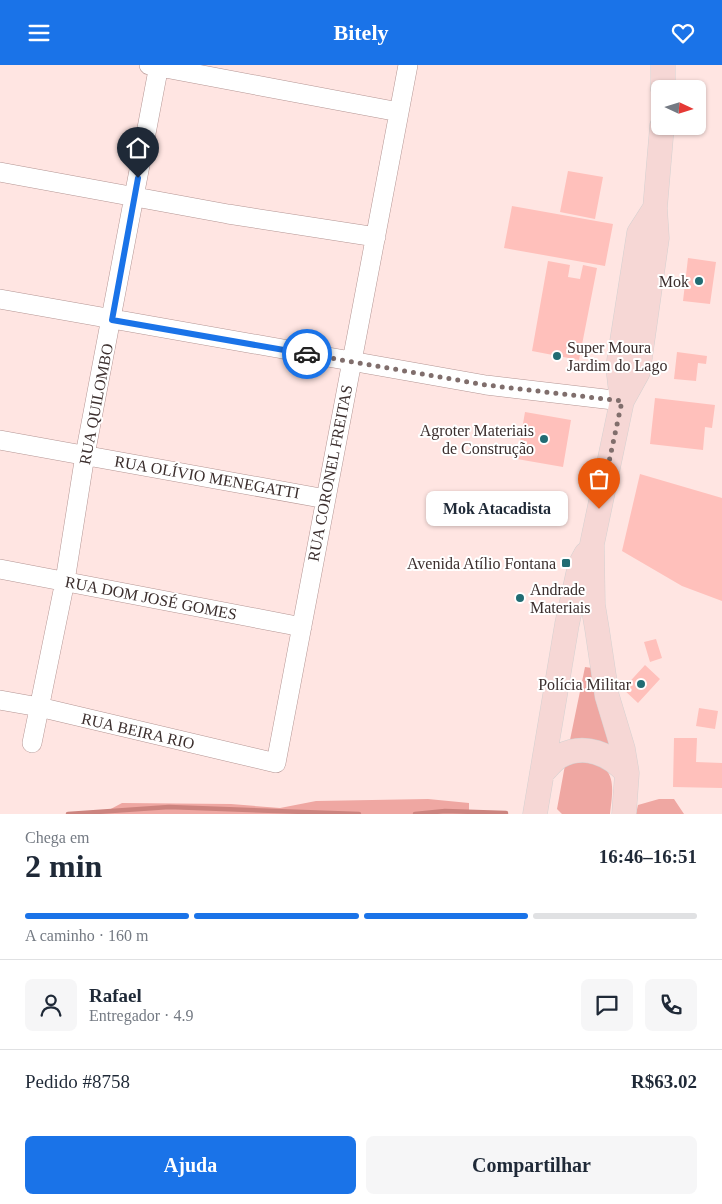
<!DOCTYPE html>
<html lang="pt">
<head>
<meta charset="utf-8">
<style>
  :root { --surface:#fff; --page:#f6f6f7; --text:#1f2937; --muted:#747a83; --line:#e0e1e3; --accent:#1a73e8 }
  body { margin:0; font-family:"Times New Roman",serif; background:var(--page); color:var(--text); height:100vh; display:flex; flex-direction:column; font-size:19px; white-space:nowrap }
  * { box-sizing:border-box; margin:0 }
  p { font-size:16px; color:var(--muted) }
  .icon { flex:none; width:28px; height:28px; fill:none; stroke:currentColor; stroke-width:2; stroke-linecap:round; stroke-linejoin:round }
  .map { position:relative; height:749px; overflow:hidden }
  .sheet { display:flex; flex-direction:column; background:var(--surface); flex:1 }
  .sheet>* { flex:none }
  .needle { width:32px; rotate:94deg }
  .fabs { position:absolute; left:651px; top:15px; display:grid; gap:10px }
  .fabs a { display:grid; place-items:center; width:55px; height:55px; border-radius:8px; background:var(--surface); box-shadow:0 1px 4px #0004; font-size:25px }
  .pin { position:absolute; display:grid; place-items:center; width:42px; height:42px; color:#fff; margin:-51px -21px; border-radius:50% 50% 50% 0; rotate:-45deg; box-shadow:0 0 5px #0007 }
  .pin .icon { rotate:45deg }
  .courier { position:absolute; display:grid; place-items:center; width:50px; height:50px; margin:-25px; border:4px solid #1a73e8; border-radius:50%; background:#fff; color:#222; box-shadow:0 1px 6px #0007 }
  .bubble { position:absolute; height:35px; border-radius:8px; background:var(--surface); box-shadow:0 1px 4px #0004; font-size:16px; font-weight:700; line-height:35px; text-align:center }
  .headline em { font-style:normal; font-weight:700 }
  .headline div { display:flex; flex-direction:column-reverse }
  .headline { display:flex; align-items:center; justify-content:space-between; height:85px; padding:0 25px }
  h1 { font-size:32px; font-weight:700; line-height:38px }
  .bar { display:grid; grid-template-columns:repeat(4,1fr); gap:8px 5px; align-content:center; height:60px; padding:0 25px }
  .bar i { height:6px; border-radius:4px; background:var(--line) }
  .bar .current { background:var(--accent) }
  .bar p { grid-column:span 4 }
  .line { display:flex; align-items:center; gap:12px; padding:0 25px; border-top:1px solid var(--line) }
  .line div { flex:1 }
  .round { display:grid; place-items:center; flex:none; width:52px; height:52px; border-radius:8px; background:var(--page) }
  .action { display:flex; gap:10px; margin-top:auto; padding:10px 25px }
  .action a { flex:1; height:58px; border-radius:8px; background:var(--accent); color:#fff; font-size:20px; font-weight:700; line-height:58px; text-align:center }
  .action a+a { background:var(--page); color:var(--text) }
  header { display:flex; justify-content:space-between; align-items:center; height:65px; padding:0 25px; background:var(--accent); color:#fff; font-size:22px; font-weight:700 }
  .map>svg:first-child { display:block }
  .green { fill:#efa7a2 }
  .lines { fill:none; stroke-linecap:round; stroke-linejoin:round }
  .stream { stroke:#cc837e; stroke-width:4.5 }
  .building { fill:#ffc0bb }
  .minor-casing { stroke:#b49593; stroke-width:20 }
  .major-casing { stroke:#d4d1d1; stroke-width:25 }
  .minor { stroke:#fff; stroke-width:19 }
  .major { stroke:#f6d7d5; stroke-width:24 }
  .done { stroke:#806e6c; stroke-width:5; stroke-dasharray:0 9 }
  .route { stroke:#1a73e8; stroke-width:6 }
  .poi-dot { fill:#216c73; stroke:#fff; stroke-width:2 }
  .labels { text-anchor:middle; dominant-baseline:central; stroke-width:4; stroke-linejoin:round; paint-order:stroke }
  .poi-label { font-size:16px; fill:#3b2e2d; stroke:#fff; text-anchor:end }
  .street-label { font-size:16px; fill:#3b2e2d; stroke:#fff }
</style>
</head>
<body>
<header><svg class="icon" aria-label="menu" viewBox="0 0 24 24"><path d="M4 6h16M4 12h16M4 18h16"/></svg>Bitely<svg class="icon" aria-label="heart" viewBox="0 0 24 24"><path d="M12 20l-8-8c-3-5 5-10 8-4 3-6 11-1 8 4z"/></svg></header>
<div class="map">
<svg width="722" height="749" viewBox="0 0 722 749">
  <rect width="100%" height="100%" fill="#ffe5e2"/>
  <path class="green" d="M 585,602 L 592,603 L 612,676 L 609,681 L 586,675 L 570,675 Z
    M 588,694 C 594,698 602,701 606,705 C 616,715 611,737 610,749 L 562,749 L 557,744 L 565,700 Z
    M 428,734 L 469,738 L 469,749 L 68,749 L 107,746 L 122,738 L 231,739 L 280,743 L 316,736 Z
    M 659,734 L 674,734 L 684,749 L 636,749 L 638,740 Z"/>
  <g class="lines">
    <path class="stream" d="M 68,749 L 169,742 L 359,749
      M 415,749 L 445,746 L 506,748"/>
  </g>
  <path class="building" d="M 568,106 L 603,112 L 595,154 L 560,147 Z
    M 512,141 L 613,159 L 605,201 L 504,183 Z
    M 688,193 L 716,197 L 710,239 L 683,236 Z
    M 548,196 L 570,200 L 568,212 L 580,214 L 583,200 L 597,203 L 579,295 L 532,286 Z
    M 677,287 L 707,291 L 706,299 L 698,298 L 696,316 L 674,314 Z
    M 655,333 L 715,340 L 712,363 L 705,362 L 703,385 L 650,379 Z
    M 525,347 L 571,355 L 563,402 L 517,394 Z
    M 640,409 L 722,433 L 722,536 L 682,521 L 622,486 Z
    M 656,574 L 662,593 L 650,597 L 644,577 Z
    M 645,600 L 660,614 L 638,638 L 623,624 Z
    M 699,643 L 718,646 L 715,664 L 696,661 Z
    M 674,673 L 697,673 L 696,697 L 722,698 L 722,723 L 673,722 Z"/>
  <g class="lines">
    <g class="minor-casing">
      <path id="minor" d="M 149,0 L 399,47
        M 0,107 L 228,149 L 376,172
        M 0,234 L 486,320 L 622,336
        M 0,375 L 326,434
        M 0,504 L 302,562
        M 0,635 L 39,642 L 276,698 L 408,0
        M 32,678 L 65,516 L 85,390 L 159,0"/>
    </g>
    <g class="major-casing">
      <path id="major" d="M 663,24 L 663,0
        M 622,336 L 618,302 L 639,168 L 655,143
        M 543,707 C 548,702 554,694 560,691 C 585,678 610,689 627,708
        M 535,749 L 567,559 L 580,500 L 586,489
        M 624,749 L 627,708 L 623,684 L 607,631 L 597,564 L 593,540 L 592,479 L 622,336 L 638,307 L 657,173 L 655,143 L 662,61"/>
    </g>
    <use href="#minor" class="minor"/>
    <use href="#major" class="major"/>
  </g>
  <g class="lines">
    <path class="done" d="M 307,289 L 486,320 L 622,336 L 599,444"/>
    <path class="route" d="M 138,113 L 112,255 L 307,289"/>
  </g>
  <g class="poi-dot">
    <circle cx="699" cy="216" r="5"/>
    <circle cx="557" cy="291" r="5"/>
    <circle cx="544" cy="374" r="5"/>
    <rect x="561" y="493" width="10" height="10" rx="2.5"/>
    <circle cx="520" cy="533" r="5"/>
    <circle cx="641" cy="619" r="5"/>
  </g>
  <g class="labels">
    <g class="poi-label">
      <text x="689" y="216">Mok</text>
      <text x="567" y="282" text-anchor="start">Super Moura<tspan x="567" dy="18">Jardim do Lago</tspan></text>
      <text x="534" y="365">Agroter Materiais<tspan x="534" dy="18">de Construção</tspan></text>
      <text x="556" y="498">Avenida Atílio Fontana</text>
      <text x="530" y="524" text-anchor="start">Andrade<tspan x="530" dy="18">Materiais</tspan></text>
      <text x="631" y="619">Polícia Militar</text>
    </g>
    <g class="street-label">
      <text transform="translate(96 339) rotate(-79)">RUA QUILOMBO</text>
      <text transform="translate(330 408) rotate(-79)">RUA CORONEL FREITAS</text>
      <text transform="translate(207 412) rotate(10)">RUA OLÍVIO MENEGATTI</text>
      <text transform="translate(151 533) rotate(11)">RUA DOM JOSÉ GOMES</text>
      <text transform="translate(138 666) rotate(13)">RUA BEIRA RIO</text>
    </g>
  </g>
</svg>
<div class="fabs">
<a><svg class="needle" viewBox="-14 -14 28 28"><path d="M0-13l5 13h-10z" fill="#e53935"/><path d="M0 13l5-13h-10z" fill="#747a83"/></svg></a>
</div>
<div class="pin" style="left:599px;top:444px;background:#ea580c"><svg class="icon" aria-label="bag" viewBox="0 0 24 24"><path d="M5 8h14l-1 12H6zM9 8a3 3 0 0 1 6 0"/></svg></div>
<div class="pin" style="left:138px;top:113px;background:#1f2937"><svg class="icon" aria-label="home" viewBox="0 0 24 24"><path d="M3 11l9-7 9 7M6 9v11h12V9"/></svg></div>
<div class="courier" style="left:307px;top:289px"><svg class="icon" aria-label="car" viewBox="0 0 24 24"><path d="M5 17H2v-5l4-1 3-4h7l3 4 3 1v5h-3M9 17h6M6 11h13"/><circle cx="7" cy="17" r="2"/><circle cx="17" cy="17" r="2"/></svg></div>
<div class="bubble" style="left:426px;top:426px;width:142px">Mok Atacadista</div>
</div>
<section class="sheet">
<div class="headline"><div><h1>2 min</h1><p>Chega em</p></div><em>16:46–16:51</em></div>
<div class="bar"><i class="current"></i><i class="current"></i><i class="current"></i><i></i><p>A caminho · 160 m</p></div>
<div class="line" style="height:90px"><a class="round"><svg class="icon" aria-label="person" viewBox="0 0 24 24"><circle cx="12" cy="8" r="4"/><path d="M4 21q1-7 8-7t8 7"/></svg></a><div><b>Rafael</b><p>Entregador · 4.9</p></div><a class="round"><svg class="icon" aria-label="chat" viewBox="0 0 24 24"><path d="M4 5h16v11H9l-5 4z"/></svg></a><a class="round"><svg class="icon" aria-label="phone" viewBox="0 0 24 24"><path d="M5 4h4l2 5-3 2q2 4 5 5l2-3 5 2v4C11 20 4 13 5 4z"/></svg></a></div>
<div class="line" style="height:65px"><div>Pedido #8758</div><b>R$63.02</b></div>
<div class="action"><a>Ajuda</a><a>Compartilhar</a></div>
</section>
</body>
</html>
